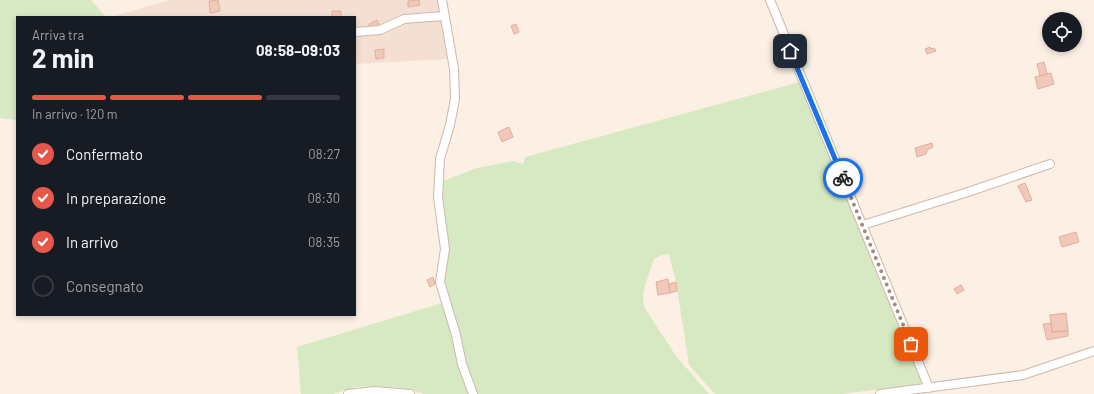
<!DOCTYPE html>
<html lang="it">
<head>
<meta charset="utf-8">
<style>
  :root { --surface:#171b24; --page:#20242c; --text:#f1f3f6; --muted:#9ea1a6; --line:#363941; --accent:#e65749 }
  body { margin:0; font-family:Barlow,sans-serif; background:var(--page); color:var(--text); height:100vh; display:flex; flex-direction:column; font-size:15px; white-space:nowrap }
  * { box-sizing:border-box; margin:0 }
  p { font-size:13px; color:var(--muted) }
  .icon { flex:none; width:22px; height:22px; fill:none; stroke:currentColor; stroke-width:2; stroke-linecap:round; stroke-linejoin:round }
  .map { position:relative; flex:1; overflow:hidden }
  .sheet { position:absolute; left:16px; top:16px; width:340px; height:300px; display:flex; flex-direction:column; background:var(--surface); border-radius:0px; box-shadow:0 2px 6px #0003 }
  .sheet>* { flex:none }
  .buttons { position:absolute; left:1042px; top:12px; display:grid; gap:8px }
  .buttons a { display:grid; place-items:center; width:40px; height:40px; border-radius:50%; background:var(--surface); box-shadow:0 2px 6px #0003; font-size:20px }
  .pin { position:absolute; display:grid; place-items:center; width:34px; height:34px; color:#fff; margin:-17px; border-radius:8px; box-shadow:0 2px 6px #0006 }
  .courier { position:absolute; display:grid; place-items:center; width:40px; height:40px; margin:-20px; border:3px solid #1a73e8; border-radius:50%; background:#fff; color:#222; box-shadow:0 1px 5px #0007 }
  .summary em { font-style:normal; font-weight:700 }
  .summary div { display:flex; flex-direction:column-reverse }
  .summary { display:flex; align-items:center; justify-content:space-between; height:68px; padding:0 16px }
  h1 { font-size:26px; font-weight:700; line-height:30px }
  .bar { display:grid; grid-template-columns:repeat(4,1fr); gap:6px 4px; align-content:center; height:48px; padding:0 16px }
  .bar i { height:5px; border-radius:3px; background:var(--line) }
  .bar .current { background:var(--accent) }
  .bar p { grid-column:span 4 }
  ol { padding:0 16px; list-style:none }
  li { display:flex; align-items:center; gap:12px; height:44px }
  li p { margin-inline-start:auto }
  li .icon { padding:4px; border-radius:50%; background:var(--accent); color:#fff; stroke-width:4 }
  li:last-child { color:var(--muted) }
  li i { width:22px; height:22px; border:2px solid var(--line); border-radius:50% }
  .map>svg:first-child { display:block }
  .residential { fill:#f4e0d2 }
  .green { fill:#d7e9c2 }
  .building { fill:#f1c9bb; stroke:#e4ad9c }
  .lines { fill:none; stroke-linecap:round; stroke-linejoin:round }
  .minor-casing { stroke:#cfb7ad; stroke-width:10 }
  .minor { stroke:#fff; stroke-width:8 }
  .done { stroke:#a48a7f; stroke-width:4; stroke-dasharray:0 7.2 }
  .route { stroke:#1a73e8; stroke-width:5 }
</style>
</head>
<body>
<div class="map">
<svg width="1094" height="394" viewBox="0 0 1094 394">
  <rect width="100%" height="100%" fill="#fcefe3"/>
  <path class="residential" d="M 171,0 L 441,0 L 442,19 L 449,59 L 355,64 L 355,17 L 110,17 Z"/>
  <path class="green" d="M 0,0 L 91,0 L 106,17 L 17,17 L 17,120 L 0,118 Z
    M 800,82 L 922,381 L 920,384 L 841,394 L 715,394 L 689,365 L 676,282 L 669,254 L 662,255 L 654,259 L 646,282 L 643,295 L 644,307 L 676,356 L 709,394 L 475,394 L 444,292 L 441,202 L 443,181 L 477,168 L 514,161 L 522,164 L 524,162 L 525,157 Z
    M 442,303 L 453,336 L 469,394 L 425,394 L 402,388 L 375,386 L 356,387 L 333,394 L 301,394 L 297,347 Z"/>
  <path class="building" d="M 218,0 L 220,11 L 210,13 L 209,1 Z
    M 419,0 L 420,5 L 408,7 L 408,1 Z
    M 332,11 L 341,11 L 341,17 L 332,17 Z
    M 377,20 L 380,26 L 371,30 L 369,24 Z
    M 516,24 L 519,32 L 514,34 L 511,26 Z
    M 930,47 L 931,49 L 934,48 L 936,51 L 927,54 L 925,49 Z
    M 384,49 L 384,58 L 376,59 L 375,50 Z
    M 1044,62 L 1047,74 L 1040,76 L 1037,64 Z
    M 1051,73 L 1054,84 L 1038,89 L 1035,77 Z
    M 509,127 L 513,137 L 502,142 L 498,132 Z
    M 932,143 L 933,147 L 927,150 L 926,154 L 917,157 L 915,148 Z
    M 1025,183 L 1032,200 L 1026,202 L 1018,186 Z
    M 1076,232 L 1079,242 L 1062,247 L 1059,237 Z
    M 433,277 L 435,284 L 430,287 L 427,280 Z
    M 668,279 L 670,293 L 658,295 L 656,282 Z
    M 676,282 L 677,291 L 670,293 L 669,284 Z
    M 961,285 L 964,290 L 957,294 L 954,289 Z
    M 1066,313 L 1068,331 L 1052,332 L 1050,315 Z
    M 1051,323 L 1052,332 L 1068,331 L 1068,336 L 1047,340 L 1043,324 Z"/>
  <g class="lines">
    <g class="minor-casing">
      <path id="minor" d="M 442,0 L 454,69 L 455,99 L 450,125 L 440,159 L 438,197 L 445,249 L 440,282 L 456,335 L 462,364 L 473,394
        M 770,0 L 929,388
        M 355,32 L 380,30 L 404,19 L 444,16
        M 863,225 L 965,193 L 1050,164
        M 348,394 L 374,391 L 410,394
        M 880,394 L 1023,375 L 1094,351"/>
    </g>
    <use href="#minor" class="minor"/>
  </g>
  <g class="lines">
    <path class="done" d="M 843,178 L 911,344"/>
    <path class="route" d="M 790,51 L 843,178"/>
  </g>
</svg>
<div class="buttons">
<a><svg class="icon" aria-label="locate" viewBox="0 0 24 24"><circle cx="12" cy="12" r="6"/><path d="M12 2v4M12 18v4M2 12h4M18 12h4"/></svg></a>
</div>
<div class="pin" style="left:911px;top:344px;background:#ea580c"><svg class="icon" aria-label="bag" viewBox="0 0 24 24"><path d="M5 8h14l-1 12H6zM9 8a3 3 0 0 1 6 0"/></svg></div>
<div class="pin" style="left:790px;top:51px;background:#1f2937"><svg class="icon" aria-label="home" viewBox="0 0 24 24"><path d="M3 11l9-7 9 7M6 9v11h12V9"/></svg></div>
<div class="courier" style="left:843px;top:178px"><svg class="icon" aria-label="bike" viewBox="0 0 24 24"><circle cx="6" cy="16" r="4"/><circle cx="18" cy="16" r="4"/><path d="M6 16l4-8h5l3 8M10 8l3 8H6M13 5h3"/></svg></div>
<section class="sheet">
<div class="summary"><div><h1>2 min</h1><p>Arriva tra</p></div><em>08:58–09:03</em></div>
<div class="bar"><i class="current"></i><i class="current"></i><i class="current"></i><i></i><p>In arrivo · 120 m</p></div>
<ol>
<li><svg class="icon" aria-label="check" viewBox="0 0 24 24"><path d="M5 12l5 5 9-10"/></svg>Confermato<p>08:27</p></li>
<li><svg class="icon" aria-label="check" viewBox="0 0 24 24"><path d="M5 12l5 5 9-10"/></svg>In preparazione<p>08:30</p></li>
<li><svg class="icon" aria-label="check" viewBox="0 0 24 24"><path d="M5 12l5 5 9-10"/></svg>In arrivo<p>08:35</p></li>
<li><i></i>Consegnato</li>
</ol>
</section>
</div>
</body>
</html>
